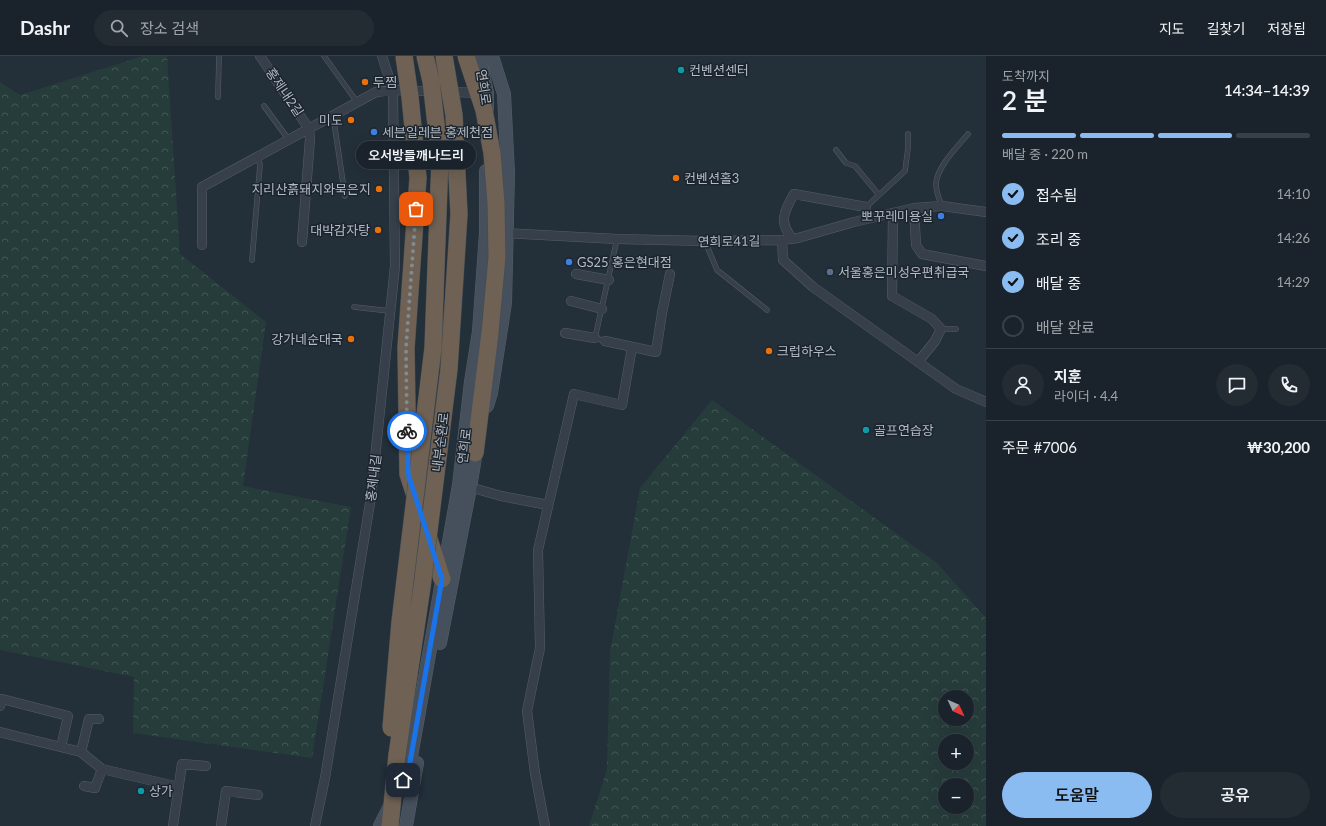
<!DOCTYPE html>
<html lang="ko">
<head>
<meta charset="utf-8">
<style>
  :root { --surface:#1a232b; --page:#232b33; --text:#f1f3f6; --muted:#9fa4a9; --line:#384047; --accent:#8bbcf1 }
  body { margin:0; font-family:Lato,"Noto Sans KR",sans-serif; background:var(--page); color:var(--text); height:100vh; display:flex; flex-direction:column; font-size:15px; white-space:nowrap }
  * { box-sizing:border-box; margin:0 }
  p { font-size:13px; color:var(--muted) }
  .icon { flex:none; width:22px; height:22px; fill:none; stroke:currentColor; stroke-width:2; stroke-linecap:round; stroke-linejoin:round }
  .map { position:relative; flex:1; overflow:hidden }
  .panel { display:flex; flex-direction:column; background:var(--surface); width:340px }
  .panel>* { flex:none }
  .needle { width:26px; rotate:134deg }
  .fabs { position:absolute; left:938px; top:634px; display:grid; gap:8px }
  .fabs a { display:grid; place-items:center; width:36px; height:36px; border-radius:50%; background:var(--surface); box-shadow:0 4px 16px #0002,0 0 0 1px var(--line); font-size:20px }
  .pin { position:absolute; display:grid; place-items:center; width:34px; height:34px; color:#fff; margin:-17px; border-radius:8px; box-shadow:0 2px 6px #0006 }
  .courier { position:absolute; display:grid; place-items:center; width:40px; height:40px; margin:-20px; border:3px solid #1a73e8; border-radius:50%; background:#fff; color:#222; box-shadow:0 1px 5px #0007 }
  .bubble { position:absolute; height:28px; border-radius:14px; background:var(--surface); box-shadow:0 4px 16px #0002,0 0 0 1px var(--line); font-size:13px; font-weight:600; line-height:28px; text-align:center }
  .overview em { font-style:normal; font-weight:600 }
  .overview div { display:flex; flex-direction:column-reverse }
  .overview { display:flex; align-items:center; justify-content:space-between; height:68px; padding:0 16px }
  h1 { font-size:26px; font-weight:600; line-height:30px }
  .bar { display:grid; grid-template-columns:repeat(4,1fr); gap:6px 4px; align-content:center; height:48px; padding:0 16px }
  .bar i { height:5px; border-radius:3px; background:var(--line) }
  .bar .active { background:var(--accent) }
  .bar p { grid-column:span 4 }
  .line { display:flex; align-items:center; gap:10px; padding:0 16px; border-top:1px solid var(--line) }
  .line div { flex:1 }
  .round { display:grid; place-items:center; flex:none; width:42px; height:42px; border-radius:21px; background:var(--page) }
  ol { padding:0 16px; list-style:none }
  li { display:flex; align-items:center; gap:12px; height:44px }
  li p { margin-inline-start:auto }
  li .icon { padding:4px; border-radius:50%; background:var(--accent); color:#111; stroke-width:4 }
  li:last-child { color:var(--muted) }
  li i { width:22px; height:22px; border:2px solid var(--line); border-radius:50% }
  .button { display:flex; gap:8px; margin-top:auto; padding:8px 16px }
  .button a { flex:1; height:46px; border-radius:24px; background:var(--accent); color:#111; font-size:16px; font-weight:600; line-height:46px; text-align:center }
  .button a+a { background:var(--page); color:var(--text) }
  header { display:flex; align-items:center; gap:24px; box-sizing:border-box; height:56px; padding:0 20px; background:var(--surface); border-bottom:1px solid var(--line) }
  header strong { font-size:19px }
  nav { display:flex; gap:22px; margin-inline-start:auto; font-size:14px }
  .search { width:280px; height:36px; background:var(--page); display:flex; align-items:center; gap:10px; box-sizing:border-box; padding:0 14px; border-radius:22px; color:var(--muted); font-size:15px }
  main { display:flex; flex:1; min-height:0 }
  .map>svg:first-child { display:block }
  .forest { fill:url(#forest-crowns); fill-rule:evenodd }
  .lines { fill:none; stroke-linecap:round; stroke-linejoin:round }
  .lane-casing { stroke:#555e67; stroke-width:5.5 }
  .street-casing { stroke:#555e67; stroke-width:10 }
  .secondary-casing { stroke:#555e67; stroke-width:14 }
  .highway-casing { stroke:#424b54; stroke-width:18 }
  .lane { stroke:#37404a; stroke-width:4.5 }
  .street { stroke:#37404a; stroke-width:9 }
  .secondary { stroke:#45505c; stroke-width:13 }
  .highway { stroke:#6f6254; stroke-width:17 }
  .highway-bridge-casing { stroke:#424b54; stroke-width:18; stroke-linecap:butt }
  .highway-bridge { stroke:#6f6254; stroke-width:17 }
  .done { stroke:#808a94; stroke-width:4; stroke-dasharray:0 7.2 }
  .route { stroke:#1a73e8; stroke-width:5 }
  .culture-dot { fill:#0f9aa8; stroke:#1c252e; stroke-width:1.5 }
  .food-dot { fill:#e8710a; stroke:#1c252e; stroke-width:1.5 }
  .shop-dot { fill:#3f7fe0; stroke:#1c252e; stroke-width:1.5 }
  .service-dot { fill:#5c6f8a; stroke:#1c252e; stroke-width:1.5 }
  .labels { text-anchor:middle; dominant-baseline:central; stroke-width:3; stroke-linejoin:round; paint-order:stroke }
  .poi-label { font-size:13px; fill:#b2bbc5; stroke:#1c252e; text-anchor:start }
  .street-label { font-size:13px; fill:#b2bbc5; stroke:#1c252e }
</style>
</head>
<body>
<header>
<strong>Dashr</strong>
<div class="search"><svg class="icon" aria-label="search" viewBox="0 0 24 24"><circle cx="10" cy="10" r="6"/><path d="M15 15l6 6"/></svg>장소 검색</div>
<nav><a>지도</a><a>길찾기</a><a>저장됨</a></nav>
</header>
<main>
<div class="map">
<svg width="986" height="770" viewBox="0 0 986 770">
  <defs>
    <pattern id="forest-crowns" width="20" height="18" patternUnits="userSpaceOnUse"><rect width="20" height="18" fill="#263c3b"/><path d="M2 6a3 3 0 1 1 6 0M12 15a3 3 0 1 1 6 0" fill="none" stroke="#435656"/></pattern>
  </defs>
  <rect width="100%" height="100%" fill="#232f39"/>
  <path class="forest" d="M 143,0 L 167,0 L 180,198 L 266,266 L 243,430 L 351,451 L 312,702 L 133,677 L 134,621 L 0,594 L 0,26 L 20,39 Z
    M 712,344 L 937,507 L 986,562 L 986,770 L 589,770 L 607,713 L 610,596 L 640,432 ZM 945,641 L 967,641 L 967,663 L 945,663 ZM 945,685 L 967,685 L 967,707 L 945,707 ZM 945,729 L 967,729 L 967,751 L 945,751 Z"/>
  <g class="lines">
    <g class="lane-casing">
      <path id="lane" d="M 324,0 L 357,46
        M 218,41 L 219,0
        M 264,50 L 289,84
        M 333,59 L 345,140
        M 836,94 L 846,107 L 855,110 L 879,139
        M 942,150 C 939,143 936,135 936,128 C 937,111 957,91 968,78
        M 866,163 L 866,151 L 905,115 L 908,92 L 908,78
        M 705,185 L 717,214 L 767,254
        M 252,204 L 260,109 L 258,101
        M 354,251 L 390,255
        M 941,273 L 956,273
        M 605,285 L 595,282 L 617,183"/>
    </g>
    <g class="street-casing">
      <path id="street" d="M 260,0 L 309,73 L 310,83 L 302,186
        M 914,152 L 916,189 L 922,198 L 986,210
        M 893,157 L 892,240 L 932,263 L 941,273 L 935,285 L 918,306
        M 502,177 L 617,183 L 705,185 L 782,184 L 798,182 L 854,166 L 914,152 L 942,150 L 986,156
        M 793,183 C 778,167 784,155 794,138 L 866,151
        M 782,184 L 783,204 L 813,231 L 956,333 L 986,346
        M 202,189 L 202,131 L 376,36 L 393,34 L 482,37
        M 576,218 L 609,224
        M 571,245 L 602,253
        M 565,277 L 595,282
        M 605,285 L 656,296 L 662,257 L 670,218
        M 466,430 L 501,440 L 548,449
        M 0,650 L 2,643 L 68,660 L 61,691
        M 99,663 L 89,663 L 81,696 L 102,713
        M 0,676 L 81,696
        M 84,730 L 95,732 L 102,713 L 179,731
        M 173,770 L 182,708 L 206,710
        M 221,770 L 226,735 L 258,739
        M 315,770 L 325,722 L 371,441 L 395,210 L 393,34 L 382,0
        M 545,770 L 535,717 L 527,655 L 540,592 L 538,494 L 574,338 L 622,349 L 632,291"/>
    </g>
    <g class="secondary-casing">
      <path id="secondary" d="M 479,0 L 487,37 L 487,53
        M 487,350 L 491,337 L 505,247 L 508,117 L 504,38 L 492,0
        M 440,587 L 470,432 L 477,389
        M 380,770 L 409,712 L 459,429 L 471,326 L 479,275 L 486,177 L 486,115
        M 406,770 L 417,707"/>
    </g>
    <g class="highway-casing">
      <path id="highway" d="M 418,122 L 406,292 L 408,418 L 442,523
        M 475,397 L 490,277"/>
    </g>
    <use href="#lane" class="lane"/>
    <use href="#street" class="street"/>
    <use href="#secondary" class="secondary"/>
    <use href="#highway" class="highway"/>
    <g class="highway-bridge-casing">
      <path id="highway-bridge" d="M 404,0 L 410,41 L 418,122
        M 466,0 L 484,54 L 492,97 L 496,147 L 497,201 L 490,277
        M 391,672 L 400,566 L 433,292 L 440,103 L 431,25 L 425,0
        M 390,770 L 397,699 L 422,531 L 449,313 L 459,158 L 454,59 L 444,0"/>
    </g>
    <use href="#highway-bridge" class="highway-bridge"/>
  </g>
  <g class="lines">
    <path class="done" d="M 407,375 L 406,292 L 416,153"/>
    <path class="route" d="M 403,724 L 409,712 L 442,523 L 408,418 L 407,375"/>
  </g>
  <g class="culture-dot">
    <circle cx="681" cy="14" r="4"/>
    <circle cx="866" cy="374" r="4"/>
    <circle cx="141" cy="735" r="4"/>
  </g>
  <g class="food-dot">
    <circle cx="365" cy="26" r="4"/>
    <circle cx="351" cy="64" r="4"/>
    <circle cx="676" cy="122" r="4"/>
    <circle cx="379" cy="133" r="4"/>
    <circle cx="378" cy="174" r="4"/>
    <circle cx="351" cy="283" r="4"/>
    <circle cx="769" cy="295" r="4"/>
  </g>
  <g class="shop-dot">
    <circle cx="374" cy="76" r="4"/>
    <circle cx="941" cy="160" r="4"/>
    <circle cx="569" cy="206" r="4"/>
  </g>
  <circle class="service-dot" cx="830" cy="216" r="4"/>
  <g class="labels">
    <g class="poi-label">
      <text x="689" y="14">컨벤션센터</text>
      <text x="373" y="26">두찜</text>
      <text x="343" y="64" text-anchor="end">미도</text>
      <text x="382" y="76">세븐일레븐 홍제천점</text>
      <text x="684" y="122">컨벤션홀3</text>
      <text x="371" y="133" text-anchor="end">지리산흙돼지와묵은지</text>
      <text x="933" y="160" text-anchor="end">뽀꾸레미용실</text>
      <text x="370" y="174" text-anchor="end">대박감자탕</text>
      <text x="577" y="206">GS25 홍은현대점</text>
      <text x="838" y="216">서울홍은미성우편취급국</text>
      <text x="343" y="283" text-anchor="end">강가네순대국</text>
      <text x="777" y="295">크럽하우스</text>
      <text x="874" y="374">골프연습장</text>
      <text x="149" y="735">상가</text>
    </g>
    <g class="street-label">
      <text transform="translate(484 31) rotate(82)">연희로</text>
      <text transform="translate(285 36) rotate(56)">홍제내2길</text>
      <text transform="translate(729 185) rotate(-1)">연희로41길</text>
      <text transform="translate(440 386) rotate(-83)">내부순환로</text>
      <text transform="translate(464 390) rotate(-83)">연희로</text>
      <text transform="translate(373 422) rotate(-83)">홍제내길</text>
    </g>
  </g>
</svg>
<div class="fabs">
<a><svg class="needle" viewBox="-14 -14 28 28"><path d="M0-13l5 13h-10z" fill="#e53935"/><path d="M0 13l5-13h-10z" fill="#9fa4a9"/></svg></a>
<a>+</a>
<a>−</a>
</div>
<div class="pin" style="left:416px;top:153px;background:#ea580c"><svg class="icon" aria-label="bag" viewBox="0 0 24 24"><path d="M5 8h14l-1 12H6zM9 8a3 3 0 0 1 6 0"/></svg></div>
<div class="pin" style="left:403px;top:724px;background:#1f2937"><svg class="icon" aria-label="home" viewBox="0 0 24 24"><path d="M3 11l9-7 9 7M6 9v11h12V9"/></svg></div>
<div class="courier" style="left:407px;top:375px"><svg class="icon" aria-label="bike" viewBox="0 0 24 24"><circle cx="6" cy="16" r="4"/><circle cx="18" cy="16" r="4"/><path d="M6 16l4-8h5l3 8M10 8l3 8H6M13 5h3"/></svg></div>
<div class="bubble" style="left:356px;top:85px;width:120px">오서방들깨나드리</div>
</div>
<section class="panel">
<div class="overview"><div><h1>2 분</h1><p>도착까지</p></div><em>14:34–14:39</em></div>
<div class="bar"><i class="active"></i><i class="active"></i><i class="active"></i><i></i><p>배달 중 · 220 m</p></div>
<ol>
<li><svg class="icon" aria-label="check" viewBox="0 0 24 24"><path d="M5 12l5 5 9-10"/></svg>접수됨<p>14:10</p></li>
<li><svg class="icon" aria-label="check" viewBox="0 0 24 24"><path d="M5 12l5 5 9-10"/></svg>조리 중<p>14:26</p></li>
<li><svg class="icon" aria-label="check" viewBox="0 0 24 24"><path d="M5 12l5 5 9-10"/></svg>배달 중<p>14:29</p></li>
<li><i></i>배달 완료</li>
</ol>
<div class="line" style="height:72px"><a class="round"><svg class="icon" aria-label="person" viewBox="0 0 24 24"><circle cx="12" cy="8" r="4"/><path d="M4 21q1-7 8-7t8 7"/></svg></a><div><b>지훈</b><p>라이더 · 4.4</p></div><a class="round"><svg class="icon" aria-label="chat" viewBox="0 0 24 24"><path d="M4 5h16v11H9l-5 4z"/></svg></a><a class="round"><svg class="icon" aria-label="phone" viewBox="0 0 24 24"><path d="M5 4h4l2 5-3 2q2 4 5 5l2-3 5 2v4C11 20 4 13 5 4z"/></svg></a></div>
<div class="line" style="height:52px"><div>주문 #7006</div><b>₩30,200</b></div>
<div class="button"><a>도움말</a><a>공유</a></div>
</section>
</main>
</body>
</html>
